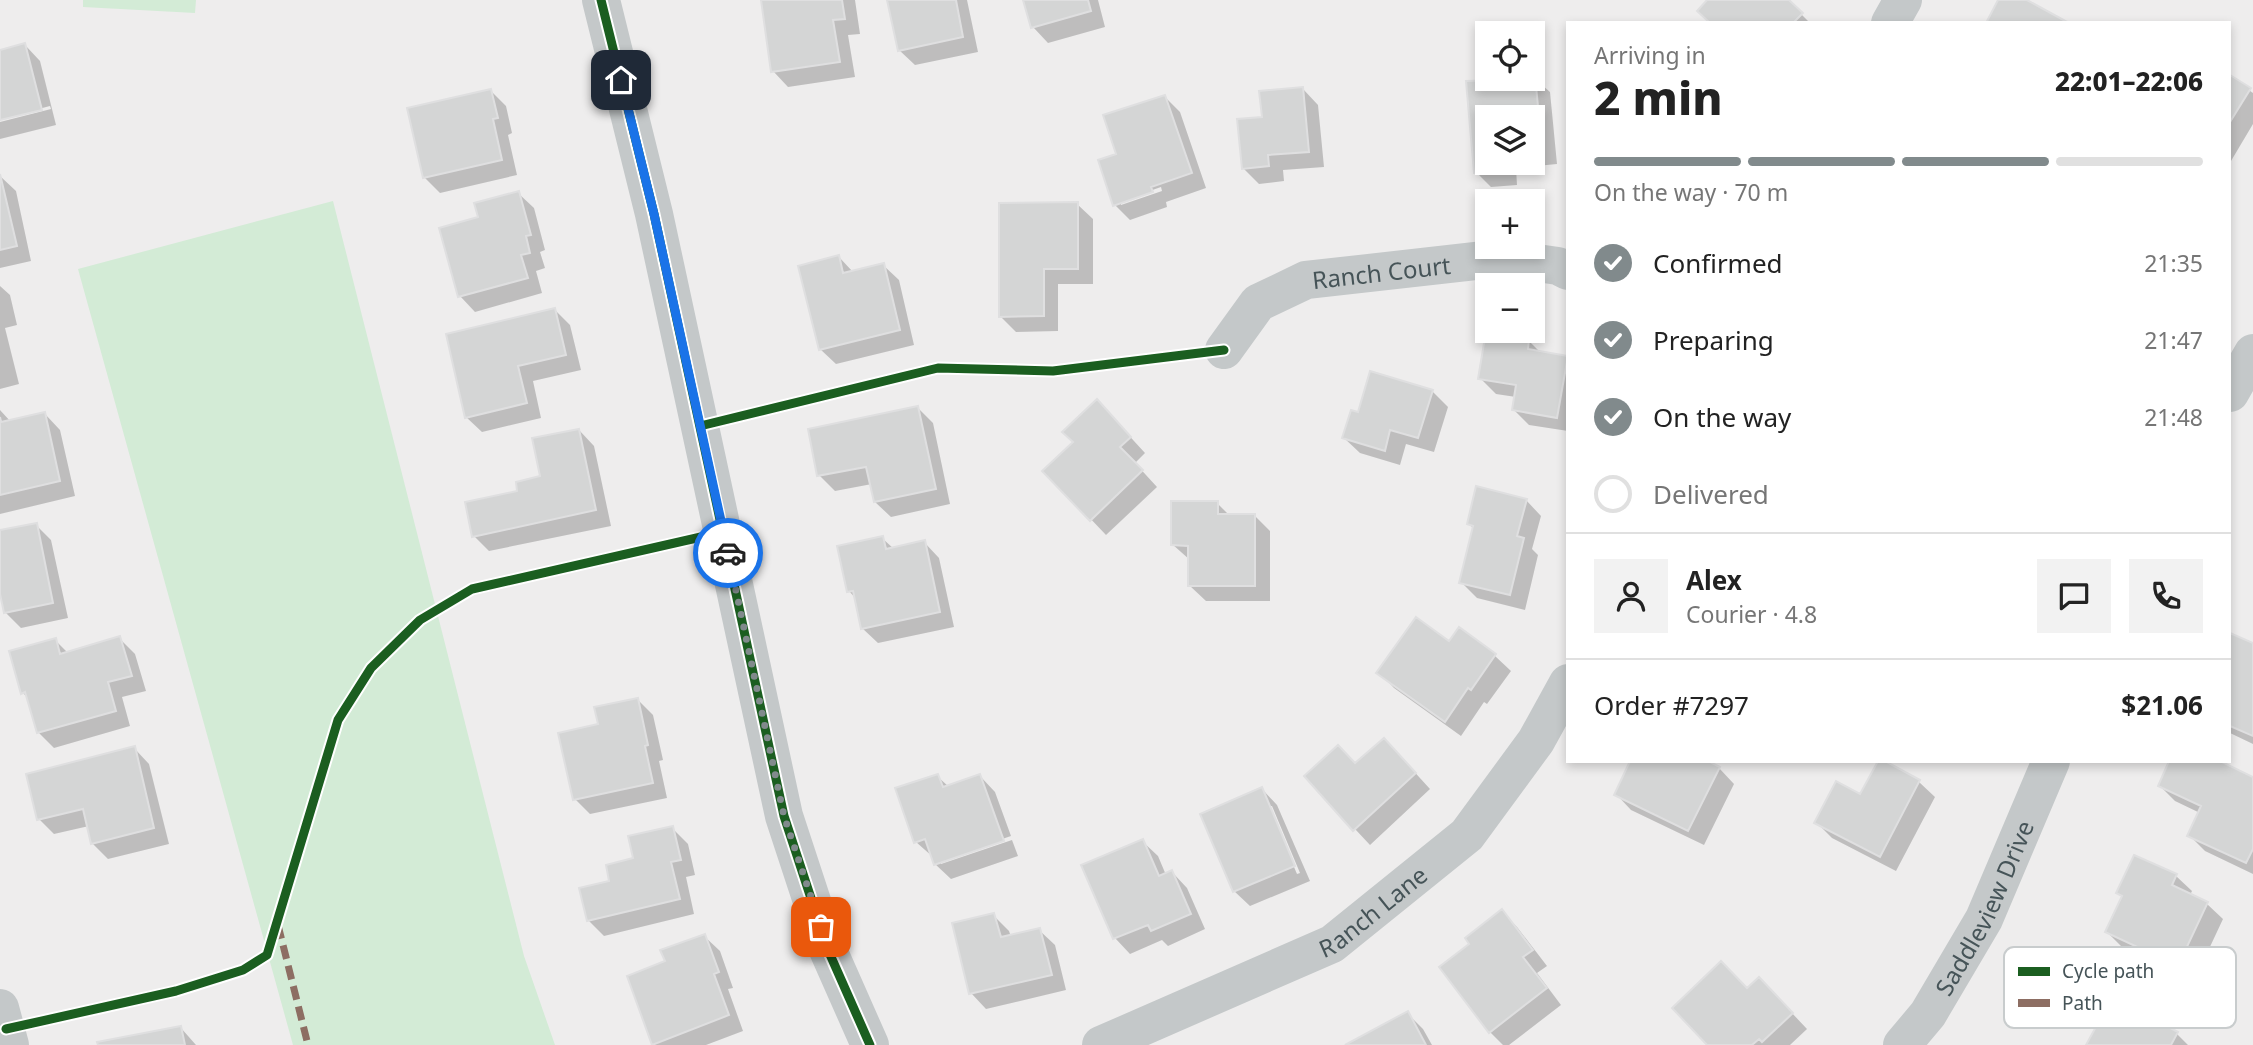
<!DOCTYPE html>
<html lang="en">
<head>
<meta charset="utf-8">
<style>
  :root { --surface:#fff; --page:#f2f2f2; --text:#222; --muted:#767676; --line:#e0e0e0; --accent:#818a8c }
  body { margin:0; font-family:"Noto Sans",sans-serif; background:var(--page); color:var(--text); height:100vh; display:flex; flex-direction:column; font-size:26px; white-space:nowrap }
  * { box-sizing:border-box; margin:0 }
  p { font-size:23px; color:var(--muted) }
  .icon { flex:none; width:38px; height:38px; fill:none; stroke:currentColor; stroke-width:2; stroke-linecap:round; stroke-linejoin:round }
  .map { position:relative; flex:1; overflow:hidden }
  .panel { position:absolute; left:1566px; top:21px; width:665px; height:742px; display:flex; flex-direction:column; background:var(--surface); border-radius:0px; box-shadow:0 4px 10px #0003 }
  .panel>* { flex:none }
  .controls { position:absolute; left:1475px; top:21px; display:grid; gap:14px }
  .controls a { display:grid; place-items:center; width:70px; height:70px; border-radius:0px; background:var(--surface); box-shadow:0 4px 10px #0003; font-size:35px }
  .pin { position:absolute; display:grid; place-items:center; width:60px; height:60px; color:#fff; margin:-30px; border-radius:14px; box-shadow:0 4px 10px #0006 }
  .courier { position:absolute; display:grid; place-items:center; width:70px; height:70px; margin:-35px; border:5px solid #1a73e8; border-radius:50%; background:#fff; color:#222; box-shadow:0 2px 9px #0007 }
  .head em { font-style:normal; font-weight:800 }
  .head div { display:flex; flex-direction:column-reverse }
  .head { display:flex; align-items:center; justify-content:space-between; height:119px; padding:0 28px }
  h1 { font-size:46px; font-weight:800; line-height:52px }
  .bar { display:grid; grid-template-columns:repeat(4,1fr); gap:10px 7px; align-content:center; height:84px; padding:0 28px }
  .bar i { height:9px; border-radius:5px; background:var(--line) }
  .bar .active { background:var(--accent) }
  .bar p { grid-column:span 4 }
  .line { display:flex; align-items:center; gap:18px; padding:0 28px; border-top:2px solid var(--line) }
  .line div { flex:1 }
  .round { display:grid; place-items:center; flex:none; width:74px; height:74px; border-radius:0px; background:var(--page) }
  ol { padding:0 28px; list-style:none }
  li { display:flex; align-items:center; gap:21px; height:77px }
  li p { margin-inline-start:auto }
  li .icon { padding:7px; border-radius:50%; background:var(--accent); color:#fff; stroke-width:4 }
  li:last-child { color:var(--muted) }
  li i { width:38px; height:38px; border:4px solid var(--line); border-radius:50% }
  .map>svg:first-child { display:block }
  .green { fill:#d3ebd6 }
  .shadow { fill:#0003; fill-rule:evenodd }
  .building { fill:#d4d5d5; stroke:#dfdfe0; stroke-width:2 }
  .lines { fill:none; stroke-linecap:round; stroke-linejoin:round }
  .minor { stroke:#c4c8c9; stroke-width:38 }
  .quiet { stroke:#8d6e63; stroke-width:7; stroke-dasharray:14 7; stroke-linecap:butt }
  .cycleway-casing { stroke:#fff; stroke-width:13 }
  .cycleway { stroke:#1b5e20; stroke-width:9 }
  .done { stroke:#818a8c; stroke-width:7; stroke-dasharray:0 12.6 }
  .route { stroke:#1a73e8; stroke-width:9 }
  .labels { text-anchor:middle; dominant-baseline:central; stroke-width:7; stroke-linejoin:round; paint-order:stroke }
  .street-label { font-size:24px; fill:#465458; stroke:#fff }
  .key { fill:#fff; stroke:#c8cccd; stroke-width:2 }
  .key-label { font-size:19px; fill:#465458 }
</style>
</head>
<body>
<div class="map">
<svg width="2253" height="1045" viewBox="0 0 2253 1045">
  <rect width="100%" height="100%" fill="#eeeded"/>
  <path class="green" d="M 83,0 L 196,0 L 195,13 L 83,7 Z
    M 333,201 L 524,956 L 555,1045 L 293,1045 L 78,269 Z"/>
  <path class="shadow" d="M 762,0 L 855,0 L 860,34 L 848,35 L 855,77 L 788,87 L 773,71 Z
    M 889,0 L 967,0 L 978,52 L 915,65 L 899,50 Z
    M 1025,0 L 1098,0 L 1105,27 L 1048,43 L 1033,27 Z
    M 1709,0 L 1787,0 L 1810,23 L 1712,23 Z
    M 25,45 L 40,61 L 56,125 L 0,139 L 0,122 L 51,109 L 50,106 L 0,119 L 0,52 Z
    M 1533,77 L 1550,92 L 1557,164 L 1516,168 L 1517,185 L 1491,187 L 1476,172 L 1468,83 L 1533,79 ZM 1488,117 L 1533,117 L 1533,163 L 1488,163 Z
    M 2230,77 L 2253,93 L 2253,124 L 2231,161 Z
    M 1303,89 L 1318,105 L 1324,167 L 1283,170 L 1284,181 L 1259,184 L 1243,168 L 1264,119 Z
    M 491,91 L 506,106 L 512,133 L 508,135 L 517,175 L 440,193 L 424,177 Z
    M 1165,97 L 1180,112 L 1206,188 L 1166,202 L 1167,207 L 1130,220 L 1115,205 L 1118,155 ZM 1161,187 L 1162,191 L 1121,205 L 1121,201 Z
    M 0,176 L 16,191 L 31,261 L 0,268 Z
    M 518,193 L 534,208 L 545,250 L 540,252 L 545,268 L 536,271 L 542,293 L 475,312 L 460,296 L 480,218 Z
    M 1077,204 L 1093,219 L 1093,284 L 1058,284 L 1058,331 L 1016,332 L 1000,316 Z
    M 839,257 L 853,272 L 883,265 L 899,280 L 914,345 L 836,364 L 820,349 Z
    M 0,286 L 10,295 L 17,325 L 5,328 L 19,384 L 0,389 Z
    M 555,310 L 570,325 L 581,370 L 533,381 L 541,418 L 482,432 L 466,417 Z
    M 1529,341 L 1541,353 L 1568,359 L 1568,431 L 1529,425 L 1514,410 L 1516,397 L 1496,394 L 1480,378 Z
    M 1432,391 L 1448,407 L 1434,452 L 1406,444 L 1400,465 L 1360,453 L 1344,438 L 1359,414 Z
    M 918,408 L 933,423 L 950,504 L 891,517 L 875,502 L 872,484 L 835,491 L 819,475 Z
    M 0,410 L 11,422 L 45,414 L 60,430 L 75,496 L 0,514 Z
    M 1112,417 L 1145,453 L 1135,463 L 1157,487 L 1106,535 L 1045,471 Z
    M 579,430 L 594,446 L 611,526 L 489,551 L 474,536 L 519,493 L 542,477 Z
    M 1526,500 L 1541,516 L 1532,549 L 1538,555 L 1525,610 L 1477,598 L 1461,582 L 1474,529 L 1469,524 Z
    M 1217,503 L 1230,516 L 1255,516 L 1270,531 L 1270,601 L 1206,601 L 1190,586 L 1190,560 L 1172,544 Z
    M 36,525 L 51,540 L 68,618 L 21,628 L 6,613 L 0,585 L 0,532 Z
    M 882,538 L 894,549 L 924,542 L 939,558 L 954,627 L 878,643 L 862,628 L 857,600 L 849,591 Z
    M 1459,630 L 1495,656 L 1511,671 L 1487,704 L 1484,702 L 1461,736 L 1394,688 L 1379,672 L 1450,643 Z
    M 2230,635 L 2253,645 L 2253,744 L 2230,733 Z
    M 119,638 L 135,654 L 146,691 L 122,697 L 130,726 L 54,748 L 38,732 L 28,698 L 23,693 L 55,640 L 68,653 Z
    M 637,699 L 653,715 L 663,760 L 659,761 L 667,798 L 590,814 L 575,799 L 600,725 Z
    M 134,748 L 149,764 L 169,844 L 108,859 L 93,844 L 89,826 L 54,834 L 39,819 Z
    M 1399,755 L 1430,789 L 1370,845 L 1355,829 L 1356,765 Z
    M 1719,768 L 1734,784 L 1704,845 L 1631,810 L 1616,794 Z
    M 937,776 L 949,787 L 980,776 L 995,792 L 1011,836 L 941,860 L 941,864 L 1012,840 L 1018,856 L 951,879 L 935,864 L 933,857 L 916,842 Z
    M 2253,778 L 2253,874 L 2205,851 L 2189,835 L 2200,813 L 2175,801 L 2160,786 Z
    M 1919,782 L 1935,797 L 1896,871 L 1832,838 L 1816,822 Z
    M 1262,789 L 1277,805 L 1310,881 L 1250,906 L 1234,891 ZM 1268,806 L 1272,806 L 1300,873 L 1297,874 Z
    M 672,828 L 688,844 L 695,875 L 686,877 L 694,914 L 604,936 L 588,920 L 635,860 Z
    M 1142,841 L 1158,856 L 1166,875 L 1172,872 L 1187,888 L 1205,929 L 1168,946 L 1162,940 L 1130,954 L 1115,938 L 1083,866 Z
    M 2176,876 L 2192,891 L 2190,895 L 2207,904 L 2223,919 L 2194,981 L 2122,947 L 2107,932 L 2123,898 L 2118,893 Z
    M 1502,912 L 1517,927 L 1547,966 L 1537,973 L 1561,1005 L 1509,1045 L 1503,1045 L 1490,1032 L 1471,944 Z
    M 993,915 L 1009,931 L 1011,937 L 1039,930 L 1055,945 L 1066,990 L 986,1009 L 971,993 Z
    M 704,936 L 720,951 L 733,988 L 728,989 L 743,1031 L 706,1045 L 655,1045 L 667,962 Z
    M 1747,991 L 1774,994 L 1807,1029 L 1790,1045 L 1709,1045 Z
    M 2144,999 L 2160,1014 L 2155,1022 L 2177,1034 L 2188,1045 L 2088,1045 L 2097,1028 L 2088,1019 Z
    M 1407,1013 L 1423,1029 L 1432,1045 L 1349,1045 Z
    M 181,1028 L 196,1045 L 100,1045 Z"/>
  <path class="building" d="M 761,0 L 842,0 L 845,19 L 833,20 L 840,62 L 771,72 Z
    M 887,0 L 956,0 L 963,37 L 898,51 Z
    M 1023,0 L 1088,0 L 1091,11 L 1031,28 Z
    M 1707,0 L 1789,0 L 1803,13 L 1793,23 L 1710,23 L 1697,11 Z
    M 1998,0 L 2027,0 L 2069,23 L 1986,23 Z
    M 25,43 L 42,110 L 0,120 L 0,50 Z
    M 1533,75 L 1535,75 L 1542,149 L 1533,150 L 1533,117 L 1488,117 L 1488,163 L 1502,163 L 1503,170 L 1474,173 L 1466,81 L 1533,79 Z
    M 2230,75 L 2251,88 L 2230,122 Z
    M 1303,87 L 1309,152 L 1268,155 L 1269,166 L 1242,169 L 1237,119 L 1262,117 L 1259,91 Z
    M 491,89 L 498,118 L 493,119 L 502,160 L 423,178 L 407,108 Z
    M 1165,95 L 1192,173 L 1151,187 L 1153,192 L 1113,206 L 1098,160 L 1116,154 L 1103,115 Z
    M 0,174 L 17,246 L 0,250 Z
    M 519,191 L 531,235 L 526,236 L 530,253 L 521,255 L 528,278 L 458,297 L 439,228 L 478,217 L 474,203 Z
    M 1078,202 L 1078,269 L 1044,269 L 1044,316 L 999,317 L 999,203 Z
    M 839,255 L 843,273 L 884,263 L 900,330 L 819,350 L 798,266 Z
    M 555,308 L 566,355 L 518,366 L 527,403 L 465,418 L 446,334 Z
    M 1486,331 L 1529,339 L 1528,349 L 1568,356 L 1557,418 L 1512,410 L 1516,385 L 1478,379 Z
    M 1370,371 L 1433,390 L 1418,438 L 1390,430 L 1385,451 L 1342,438 L 1351,410 L 1358,412 Z
    M 1097,399 L 1131,437 L 1120,447 L 1143,470 L 1090,521 L 1042,471 L 1073,442 L 1062,432 Z
    M 918,406 L 936,489 L 874,502 L 866,467 L 817,476 L 808,429 Z
    M 45,412 L 60,481 L 0,495 L 0,417 L 1,422 Z
    M 579,429 L 596,510 L 472,537 L 465,502 L 517,491 L 516,482 L 540,476 L 532,438 Z
    M 1476,486 L 1527,499 L 1517,536 L 1524,538 L 1510,595 L 1459,583 L 1473,526 L 1467,524 Z
    M 1171,501 L 1218,501 L 1218,514 L 1255,514 L 1255,586 L 1188,586 L 1188,546 L 1171,545 Z
    M 37,523 L 53,603 L 4,613 L 0,594 L 0,530 Z
    M 883,536 L 886,549 L 925,540 L 940,612 L 861,629 L 853,591 L 847,592 L 837,546 Z
    M 1416,617 L 1449,641 L 1459,627 L 1496,654 L 1471,690 L 1468,688 L 1445,722 L 1376,673 Z
    M 2230,633 L 2253,643 L 2253,736 L 2230,726 Z
    M 120,636 L 132,676 L 108,682 L 116,711 L 37,733 L 25,692 L 21,694 L 9,651 L 56,638 L 60,654 Z
    M 638,698 L 648,745 L 645,746 L 653,783 L 573,800 L 558,733 L 598,724 L 594,707 Z
    M 1384,738 L 1416,773 L 1353,831 L 1304,776 L 1338,745 L 1355,763 Z
    M 135,746 L 154,828 L 91,844 L 83,809 L 37,820 L 26,774 Z
    M 1630,761 L 1708,761 L 1720,767 L 1688,831 L 1614,795 Z
    M 1878,761 L 1885,761 L 1920,780 L 1880,857 L 1814,823 L 1836,781 L 1860,794 Z
    M 2169,761 L 2220,761 L 2253,777 L 2253,849 L 2246,863 L 2187,836 L 2201,806 L 2158,786 Z
    M 938,774 L 943,787 L 980,774 L 1004,841 L 934,865 L 925,839 L 914,843 L 895,788 Z
    M 1262,787 L 1295,866 L 1233,892 L 1200,814 Z
    M 673,826 L 681,860 L 671,862 L 680,899 L 587,921 L 579,888 L 609,881 L 606,865 L 633,858 L 628,836 Z
    M 1143,839 L 1159,876 L 1172,870 L 1191,914 L 1151,931 L 1148,925 L 1113,939 L 1081,865 Z
    M 2134,855 L 2177,874 L 2172,885 L 2208,902 L 2178,966 L 2105,932 L 2122,896 L 2116,893 Z
    M 1502,909 L 1533,950 L 1523,957 L 1547,988 L 1489,1033 L 1439,967 L 1469,944 L 1465,938 Z
    M 994,913 L 1001,937 L 1040,928 L 1052,975 L 969,994 L 952,923 Z
    M 705,934 L 719,972 L 714,974 L 729,1015 L 652,1045 L 627,976 L 665,961 L 660,950 Z
    M 1721,961 L 1747,988 L 1759,977 L 1793,1013 L 1762,1042 L 1759,1039 L 1752,1045 L 1707,1045 L 1672,1008 Z
    M 2108,977 L 2145,997 L 2138,1011 L 2178,1032 L 2171,1045 L 2086,1045 L 2097,1025 L 2086,1019 Z
    M 1408,1011 L 1426,1045 L 1345,1045 Z
    M 181,1026 L 185,1045 L 98,1045 L 97,1042 Z"/>
  <g class="lines">
    <g class="minor">
      <path d="M 601,0 L 654,214 L 784,816 L 828,950 L 870,1045"/>
      <path d="M 1890,23 L 1903,0"/>
      <path id="s1" d="M 1224,350 L 1258,303 L 1306,280 L 1502,258 L 1558,266 L 1568,271"/>
      <path d="M 2230,393 L 2253,353"/>
      <path d="M 0,1008 L 10,1045"/>
      <path id="s2" d="M 1101,1045 L 1332,944 L 1467,835 L 1536,741 L 1568,683"/>
      <path id="s3" d="M 1902,1045 L 1928,1014 L 1984,919 L 2051,761"/>
    </g>
    <path class="quiet" d="M 278,925 L 308,1045"/>
    <g class="cycleway-casing">
      <path id="cycleway" d="M 601,0 L 654,214 L 784,816 L 828,950 L 870,1045
        M 700,426 L 938,368 L 1053,371 L 1224,350
        M 6,1029 L 176,991 L 243,970 L 267,955 L 338,720 L 371,668 L 420,620 L 472,589 L 723,532"/>
    </g>
    <use href="#cycleway" class="cycleway"/>
  </g>
  <g class="lines">
    <path class="done" d="M 728,553 L 784,816 L 821,927"/>
    <path class="route" d="M 621,80 L 654,214 L 728,553"/>
  </g>
  <g class="labels">
    <g class="street-label">
      <text stroke="none"><textPath href="#s1" startOffset="187">Ranch Court</textPath></text>
      <text stroke="none"><textPath href="#s3" startOffset="161">Saddleview Drive</textPath></text>
      <text stroke="none"><textPath href="#s2" startOffset="304">Ranch Lane</textPath></text>
    </g>
  </g>
  <rect x="2004" y="947" width="232" height="81" rx="10" class="key"/>
  <rect x="2018" y="967" width="32" height="9" fill="#1b5e20"/>
  <rect x="2018" y="999" width="32" height="8" fill="#8d6e63"/>
  <g class="key-label">
    <text x="2062" y="978">Cycle path</text>
    <text x="2062" y="1010">Path</text>
  </g>
</svg>
<div class="controls">
<a><svg class="icon" aria-label="locate" viewBox="0 0 24 24"><circle cx="12" cy="12" r="6"/><path d="M12 2v4M12 18v4M2 12h4M18 12h4"/></svg></a>
<a><svg class="icon" aria-label="layers" viewBox="0 0 24 24"><path d="M12 4l9 5-9 5-9-5zM3 14l9 5 9-5"/></svg></a>
<a>+</a>
<a>−</a>
</div>
<div class="pin" style="left:821px;top:927px;background:#ea580c"><svg class="icon" aria-label="bag" viewBox="0 0 24 24"><path d="M5 8h14l-1 12H6zM9 8a3 3 0 0 1 6 0"/></svg></div>
<div class="pin" style="left:621px;top:80px;background:#1f2937"><svg class="icon" aria-label="home" viewBox="0 0 24 24"><path d="M3 11l9-7 9 7M6 9v11h12V9"/></svg></div>
<div class="courier" style="left:728px;top:553px"><svg class="icon" aria-label="car" viewBox="0 0 24 24"><path d="M5 17H2v-5l4-1 3-4h7l3 4 3 1v5h-3M9 17h6M6 11h13"/><circle cx="7" cy="17" r="2"/><circle cx="17" cy="17" r="2"/></svg></div>
<section class="panel">
<div class="head"><div><h1>2 min</h1><p>Arriving in</p></div><em>22:01–22:06</em></div>
<div class="bar"><i class="active"></i><i class="active"></i><i class="active"></i><i></i><p>On the way · 70 m</p></div>
<ol>
<li><svg class="icon" aria-label="check" viewBox="0 0 24 24"><path d="M5 12l5 5 9-10"/></svg>Confirmed<p>21:35</p></li>
<li><svg class="icon" aria-label="check" viewBox="0 0 24 24"><path d="M5 12l5 5 9-10"/></svg>Preparing<p>21:47</p></li>
<li><svg class="icon" aria-label="check" viewBox="0 0 24 24"><path d="M5 12l5 5 9-10"/></svg>On the way<p>21:48</p></li>
<li><i></i>Delivered</li>
</ol>
<div class="line" style="height:126px"><a class="round"><svg class="icon" aria-label="person" viewBox="0 0 24 24"><circle cx="12" cy="8" r="4"/><path d="M4 21q1-7 8-7t8 7"/></svg></a><div><b>Alex</b><p>Courier · 4.8</p></div><a class="round"><svg class="icon" aria-label="chat" viewBox="0 0 24 24"><path d="M4 5h16v11H9l-5 4z"/></svg></a><a class="round"><svg class="icon" aria-label="phone" viewBox="0 0 24 24"><path d="M5 4h4l2 5-3 2q2 4 5 5l2-3 5 2v4C11 20 4 13 5 4z"/></svg></a></div>
<div class="line" style="height:91px"><div>Order #7297</div><b>$21.06</b></div>
</section>
</div>
</body>
</html>
